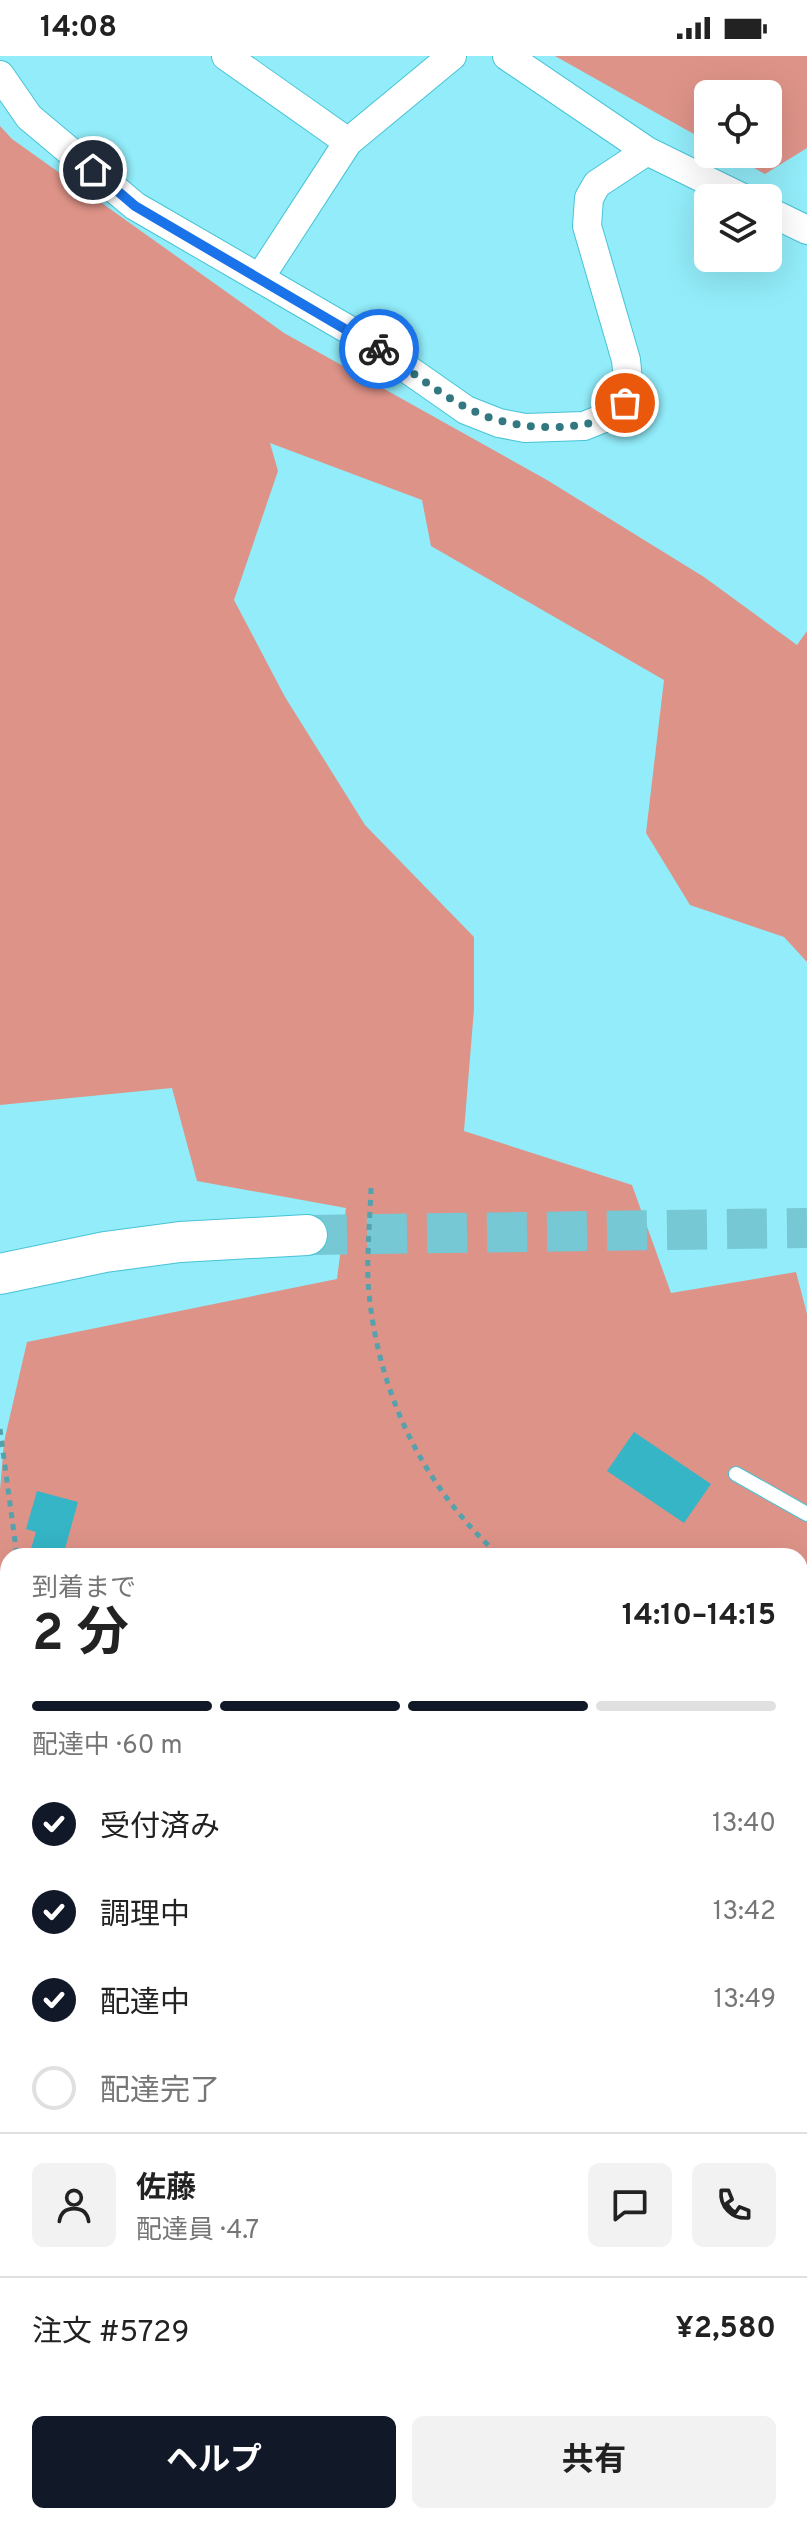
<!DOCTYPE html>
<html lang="ja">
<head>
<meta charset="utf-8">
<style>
  :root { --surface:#fff; --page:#f2f2f2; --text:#222; --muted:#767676; --line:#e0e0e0; --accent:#111827 }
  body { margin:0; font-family:Overpass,"Noto Sans JP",sans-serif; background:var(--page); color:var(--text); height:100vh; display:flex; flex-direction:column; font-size:30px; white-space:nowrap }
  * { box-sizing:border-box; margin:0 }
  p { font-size:26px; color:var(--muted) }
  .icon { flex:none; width:44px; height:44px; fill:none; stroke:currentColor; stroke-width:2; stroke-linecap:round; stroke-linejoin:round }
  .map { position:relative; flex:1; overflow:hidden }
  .drawer { position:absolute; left:0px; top:1492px; width:808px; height:976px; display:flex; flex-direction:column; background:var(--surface); border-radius:24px 24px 0 0; box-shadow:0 8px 32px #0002 }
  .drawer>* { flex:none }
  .controls { position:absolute; left:694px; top:24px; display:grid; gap:16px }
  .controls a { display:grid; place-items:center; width:88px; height:88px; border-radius:12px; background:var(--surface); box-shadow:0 8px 32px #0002; font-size:40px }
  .pin { position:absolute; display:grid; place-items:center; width:68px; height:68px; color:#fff; margin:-34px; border:4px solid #fff; border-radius:50%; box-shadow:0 2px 8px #0007 }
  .courier { position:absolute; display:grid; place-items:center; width:80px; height:80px; margin:-40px; border:6px solid #1a73e8; border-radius:50%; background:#fff; color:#222; box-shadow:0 2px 10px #0007 }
  .summary em { font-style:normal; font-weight:700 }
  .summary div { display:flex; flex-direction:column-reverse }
  .summary { display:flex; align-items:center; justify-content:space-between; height:136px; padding:0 32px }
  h1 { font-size:52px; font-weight:700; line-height:60px }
  .bar { display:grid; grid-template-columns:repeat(4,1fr); gap:12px 8px; align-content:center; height:96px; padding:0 32px }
  .bar i { height:10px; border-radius:6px; background:var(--line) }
  .bar .on { background:var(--accent) }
  .bar p { grid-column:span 4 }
  .line { display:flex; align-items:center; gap:20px; padding:0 32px; border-top:2px solid var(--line) }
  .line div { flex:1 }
  .round { display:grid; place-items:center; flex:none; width:84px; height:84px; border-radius:12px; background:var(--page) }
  ol { padding:0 32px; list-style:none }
  li { display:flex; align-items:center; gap:24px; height:88px }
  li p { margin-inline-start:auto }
  li .icon { padding:8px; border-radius:50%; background:var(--accent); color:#fff; stroke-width:4 }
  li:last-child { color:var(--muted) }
  li i { width:44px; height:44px; border:4px solid var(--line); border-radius:50% }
  .button { display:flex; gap:16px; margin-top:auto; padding:16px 32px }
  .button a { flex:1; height:92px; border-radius:12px; background:var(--accent); color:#fff; font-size:32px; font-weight:700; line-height:92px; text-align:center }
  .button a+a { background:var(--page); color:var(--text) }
  .status { display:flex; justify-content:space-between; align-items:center; height:56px; padding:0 40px; background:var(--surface); direction:ltr }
  .status svg { height:22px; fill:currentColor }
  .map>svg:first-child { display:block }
  .built { fill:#5de5f8 }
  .green { fill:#de9388 }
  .building { fill:#35b5c6 }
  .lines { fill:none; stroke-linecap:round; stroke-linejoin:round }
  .secondary-tunnel { stroke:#75c8d4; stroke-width:40; stroke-dasharray:40 20; stroke-linecap:butt }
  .lane-casing { stroke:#48c3d5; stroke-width:16 }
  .street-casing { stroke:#48c3d5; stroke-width:30 }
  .secondary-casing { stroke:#48c3d5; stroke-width:42 }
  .path { stroke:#55a1ac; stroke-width:5; stroke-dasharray:6 6; stroke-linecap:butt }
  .lane { stroke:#fff; stroke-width:14 }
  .street { stroke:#fff; stroke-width:28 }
  .secondary { stroke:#fff; stroke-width:40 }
  .done { stroke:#337881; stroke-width:8; stroke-dasharray:0 14.4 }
  .route { stroke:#1a73e8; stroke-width:10 }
</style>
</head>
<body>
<div class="status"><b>14:08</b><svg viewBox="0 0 49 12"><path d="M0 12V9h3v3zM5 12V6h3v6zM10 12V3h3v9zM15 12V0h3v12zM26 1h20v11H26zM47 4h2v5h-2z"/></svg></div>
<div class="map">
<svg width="807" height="2468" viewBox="0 0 807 2468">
  <rect width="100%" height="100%" fill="#92ecf9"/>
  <path class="built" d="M 800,2017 L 807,2018 L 807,2468 L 626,2468 L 625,2460 L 800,2460 Z"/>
  <path class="green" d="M 555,0 L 807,0 L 807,92 L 765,118 L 729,98 L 768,98 L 768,38 L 708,38 L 708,86 Z
    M 0,70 L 12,83 L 284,277 L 547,424 L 704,521 L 797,589 L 807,575 L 807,906 L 784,881 L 690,849 L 646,777 L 664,624 L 431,490 L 422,444 L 270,387 L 278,415 L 234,544 L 285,641 L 365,769 L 474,881 L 474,953 L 464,1075 L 632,1129 L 671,1237 L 796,1216 L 807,1258 L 807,1921 L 800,1921 L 800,1500 L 8,1500 L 8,1816 L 0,1810 L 0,1434 L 4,1386 L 27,1286 L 337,1223 L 346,1152 L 197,1125 L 172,1032 L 0,1049 Z"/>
  <path class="building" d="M 634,1376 L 711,1428 L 684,1467 L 607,1415 Z
    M 37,1435 L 78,1446 L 63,1500 L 36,1500 L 30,1496 L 36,1476 L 26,1473 Z
    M 8,1848 L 8,1885 L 7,1886 L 5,1877 L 0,1878 L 0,1851 Z
    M 0,1931 L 8,1931 L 8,1977 L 0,1977 Z
    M 0,2008 L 8,2008 L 8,2048 L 0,2048 Z
    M 0,2110 L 8,2111 L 1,2157 L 0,2157 Z
    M 7,2153 L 8,2153 L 8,2204 L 0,2203 Z
    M 0,2255 L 8,2257 L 8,2310 L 0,2308 Z
    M 70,2460 L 100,2460 L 95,2468 L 74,2468 L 67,2463 Z
    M 448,2460 L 544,2460 L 544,2468 L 447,2468 Z"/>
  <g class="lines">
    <path class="secondary-tunnel" d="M 307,1179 L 807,1172"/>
    <g class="lane-casing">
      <path id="lane" d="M 736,1418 L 807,1458"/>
    </g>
    <g class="street-casing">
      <path id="street" d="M 226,0 L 348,86
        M 507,0 L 647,95 L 743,142
        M 0,19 L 29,61 L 135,150 L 363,282 L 466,354 L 499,367 L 525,372 L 584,370 L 614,358 L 625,347 L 629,334 L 626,304 L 587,170 L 589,142 L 597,128 L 647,95
        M 768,155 L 807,174
        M 261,220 L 348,86 L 452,0
        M 0,1910 L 8,1910
        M 800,2006 L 807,2006
        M 0,2215 L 8,2217
        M 607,2460 L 608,2468"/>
    </g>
    <g class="secondary-casing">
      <path id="secondary" d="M 0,1218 L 105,1196 L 180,1186 L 307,1179"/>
    </g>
    <path class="path" d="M 371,1132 C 370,1163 367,1194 368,1225 C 375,1330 421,1430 500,1500
      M 0,1373 L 17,1500
      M 8,1564 L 5,1581 L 8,1587
      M 800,1577 L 807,1582
      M 0,1638 L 8,1640"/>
    <use href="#lane" class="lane"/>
    <use href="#street" class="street"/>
    <use href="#secondary" class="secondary"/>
  </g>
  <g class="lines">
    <path class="done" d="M 379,293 C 442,336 476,373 557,371 C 583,370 606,367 625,347"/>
    <path class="route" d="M 93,114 L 135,150 L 379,293"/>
  </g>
</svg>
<div class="controls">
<a><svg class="icon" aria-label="locate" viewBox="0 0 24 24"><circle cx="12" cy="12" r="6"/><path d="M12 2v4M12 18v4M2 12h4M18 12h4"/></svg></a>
<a><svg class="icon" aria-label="layers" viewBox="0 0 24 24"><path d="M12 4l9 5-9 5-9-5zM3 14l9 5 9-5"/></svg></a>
</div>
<div class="pin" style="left:625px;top:347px;background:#ea580c"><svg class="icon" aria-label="bag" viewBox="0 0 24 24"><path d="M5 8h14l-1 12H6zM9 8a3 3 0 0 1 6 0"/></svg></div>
<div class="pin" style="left:93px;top:114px;background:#1f2937"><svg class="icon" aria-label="home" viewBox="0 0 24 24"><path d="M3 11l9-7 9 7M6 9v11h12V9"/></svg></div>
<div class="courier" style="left:379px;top:293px"><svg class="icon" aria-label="bike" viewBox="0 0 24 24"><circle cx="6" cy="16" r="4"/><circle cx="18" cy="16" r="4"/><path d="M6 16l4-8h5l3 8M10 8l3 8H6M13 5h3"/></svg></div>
<section class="drawer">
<div class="summary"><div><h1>2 分</h1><p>到着まで</p></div><em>14:10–14:15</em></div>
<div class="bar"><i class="on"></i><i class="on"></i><i class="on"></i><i></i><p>配達中 · 60 m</p></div>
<ol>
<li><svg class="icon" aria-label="check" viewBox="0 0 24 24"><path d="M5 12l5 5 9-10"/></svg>受付済み<p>13:40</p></li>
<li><svg class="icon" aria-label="check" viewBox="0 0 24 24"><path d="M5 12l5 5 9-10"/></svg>調理中<p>13:42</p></li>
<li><svg class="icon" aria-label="check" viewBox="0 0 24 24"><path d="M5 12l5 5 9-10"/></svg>配達中<p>13:49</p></li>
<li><i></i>配達完了</li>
</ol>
<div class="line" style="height:144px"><a class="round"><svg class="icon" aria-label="person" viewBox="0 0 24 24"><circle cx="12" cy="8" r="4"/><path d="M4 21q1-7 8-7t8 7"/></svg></a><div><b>佐藤</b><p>配達員 · 4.7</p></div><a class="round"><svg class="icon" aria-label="chat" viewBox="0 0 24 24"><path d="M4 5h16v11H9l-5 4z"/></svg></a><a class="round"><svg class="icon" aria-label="phone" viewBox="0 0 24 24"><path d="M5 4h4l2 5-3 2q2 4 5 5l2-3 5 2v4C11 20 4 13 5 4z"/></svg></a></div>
<div class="line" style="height:104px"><div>注文 #5729</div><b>¥2,580</b></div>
<div class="button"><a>ヘルプ</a><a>共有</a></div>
</section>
</div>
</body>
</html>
